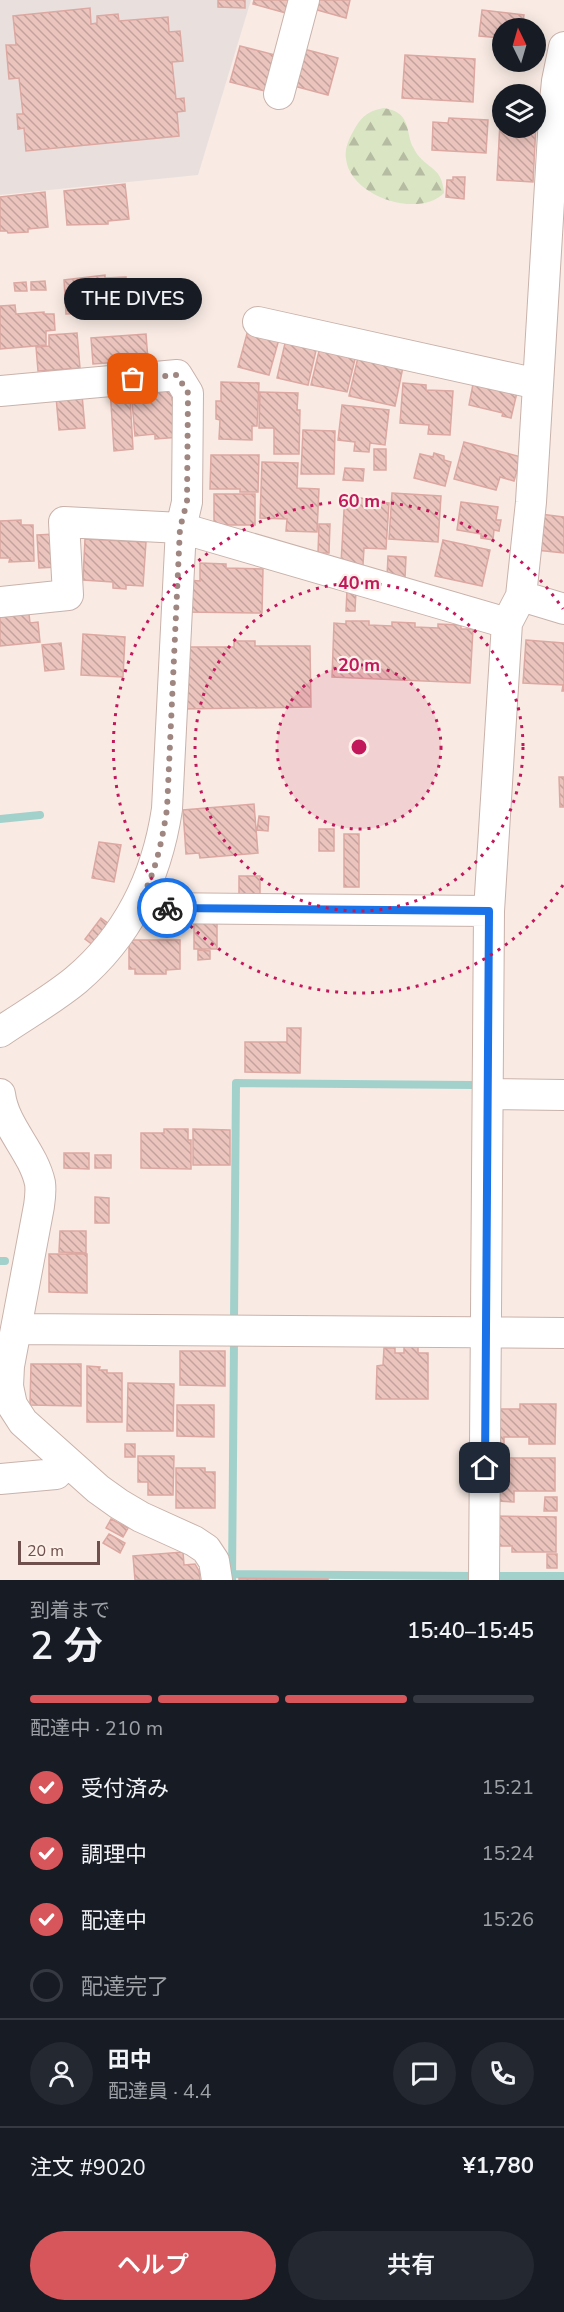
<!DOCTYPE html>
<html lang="ja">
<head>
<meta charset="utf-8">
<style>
  :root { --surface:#171b24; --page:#242831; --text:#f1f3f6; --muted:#9ea1a6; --line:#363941; --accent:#d6565b }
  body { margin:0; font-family:"Nunito Sans","Noto Sans JP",sans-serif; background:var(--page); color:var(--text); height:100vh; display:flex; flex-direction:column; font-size:22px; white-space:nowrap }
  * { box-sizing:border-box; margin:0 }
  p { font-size:20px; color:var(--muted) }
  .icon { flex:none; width:33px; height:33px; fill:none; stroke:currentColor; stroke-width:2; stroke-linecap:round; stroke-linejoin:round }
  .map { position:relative; height:1580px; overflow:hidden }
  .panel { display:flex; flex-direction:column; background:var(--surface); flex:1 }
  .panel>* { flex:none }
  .needle { width:39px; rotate:355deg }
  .controls { position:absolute; left:492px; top:18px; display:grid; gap:12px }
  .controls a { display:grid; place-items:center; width:54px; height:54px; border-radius:50%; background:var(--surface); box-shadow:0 3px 15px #0003; font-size:30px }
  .scale { position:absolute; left:18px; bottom:15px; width:82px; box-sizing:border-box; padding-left:6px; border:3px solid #6f504c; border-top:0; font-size:16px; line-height:21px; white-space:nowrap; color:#6f504c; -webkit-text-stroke:4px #fdf0e9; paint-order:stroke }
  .pin { position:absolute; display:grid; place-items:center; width:51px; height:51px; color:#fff; margin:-26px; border-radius:12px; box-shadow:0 3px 9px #0006 }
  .courier { position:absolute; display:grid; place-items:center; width:60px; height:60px; margin:-30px; border:4px solid #1a73e8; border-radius:50%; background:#fff; color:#222; box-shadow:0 2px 8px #0007 }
  .bubble { position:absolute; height:42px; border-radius:21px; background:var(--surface); box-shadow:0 3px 15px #0003; font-size:20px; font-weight:600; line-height:42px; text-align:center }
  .overview em { font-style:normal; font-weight:600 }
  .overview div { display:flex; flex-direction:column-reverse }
  .overview { display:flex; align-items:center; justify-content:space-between; height:102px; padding:0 30px }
  h1 { font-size:39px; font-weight:600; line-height:45px }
  .bar { display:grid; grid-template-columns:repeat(4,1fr); gap:9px 6px; align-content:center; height:72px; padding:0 30px }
  .bar i { height:8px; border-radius:4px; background:var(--line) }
  .bar .selected { background:var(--accent) }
  .bar p { grid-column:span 4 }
  .line { display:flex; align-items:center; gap:15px; padding:0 30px; border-top:2px solid var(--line) }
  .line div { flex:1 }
  .round { display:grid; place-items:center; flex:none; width:63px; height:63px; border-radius:32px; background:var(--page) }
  ol { padding:0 30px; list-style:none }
  li { display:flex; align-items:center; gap:18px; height:66px }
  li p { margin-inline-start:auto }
  li .icon { padding:6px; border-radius:50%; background:var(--accent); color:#fff; stroke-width:4 }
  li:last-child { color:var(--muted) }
  li i { width:33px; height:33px; border:3px solid var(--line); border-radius:50% }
  .cta { display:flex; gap:12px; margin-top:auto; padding:12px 30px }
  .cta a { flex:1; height:69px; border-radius:36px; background:var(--accent); color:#fff; font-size:24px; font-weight:600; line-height:69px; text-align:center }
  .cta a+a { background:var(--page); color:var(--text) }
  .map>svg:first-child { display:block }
  .industrial { fill:#e9e0de }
  .forest { fill:url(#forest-firs) }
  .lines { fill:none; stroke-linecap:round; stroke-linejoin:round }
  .stream { stroke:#a2d1cc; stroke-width:8 }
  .building { fill:url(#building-back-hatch); stroke:#dca8a1; stroke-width:1.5 }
  .street-casing { stroke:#c9b2ab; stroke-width:32 }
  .street { stroke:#fff; stroke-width:30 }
  .done { stroke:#9f8681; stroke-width:6; stroke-dasharray:0 10.8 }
  .route { stroke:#1a73e8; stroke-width:8 }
  .ring { fill:none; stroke:#c2185b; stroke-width:3; stroke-dasharray:3 6 }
  .centre { fill:#c2185b; stroke:#fdf0e9; stroke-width:3 }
  .ring-label { font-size:18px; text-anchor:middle; font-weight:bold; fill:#c2185b; stroke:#fdf0e9; stroke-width:4.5; stroke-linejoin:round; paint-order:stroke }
</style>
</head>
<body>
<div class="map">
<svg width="564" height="1580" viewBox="0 0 564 1580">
  <defs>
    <pattern id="forest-firs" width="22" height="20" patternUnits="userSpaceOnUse" patternTransform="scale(1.5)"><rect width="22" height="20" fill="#dae5c4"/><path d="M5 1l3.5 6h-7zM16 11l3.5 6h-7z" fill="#b5bca1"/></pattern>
    <pattern id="building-back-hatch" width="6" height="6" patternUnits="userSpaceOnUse" patternTransform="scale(1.5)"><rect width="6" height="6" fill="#ecc4be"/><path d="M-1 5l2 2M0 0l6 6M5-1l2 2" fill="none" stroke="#c3a29d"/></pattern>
  </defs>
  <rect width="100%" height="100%" fill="#f9ebe4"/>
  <path class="industrial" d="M 0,0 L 251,0 L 198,175 L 0,195 Z"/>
  <path class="forest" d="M 384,108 C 388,109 394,110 398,113 C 410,121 407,136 413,147 C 424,170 442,164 444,193 C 418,219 350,196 346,159 C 344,148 350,137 355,128 C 363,115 369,111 384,108 Z"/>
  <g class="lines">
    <path class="stream" d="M 0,819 L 40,815
      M 0,1261 L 5,1261
      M 234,1320 L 236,1083 L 473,1085
      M 232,1574 L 474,1576
      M 494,1576 L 564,1576
      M 232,1580 L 234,1341"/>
  </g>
  <path class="building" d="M 218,0 L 245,0 L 245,8 L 218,7 Z
    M 254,0 L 289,0 L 286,13 L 253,4 Z
    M 313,0 L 350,0 L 346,18 L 310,8 Z
    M 90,8 L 91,24 L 97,23 L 97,16 L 118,14 L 119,21 L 168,17 L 169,32 L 180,31 L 183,61 L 172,62 L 176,99 L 184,98 L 185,111 L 177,112 L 179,136 L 26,151 L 24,128 L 18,129 L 17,114 L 23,114 L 19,78 L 9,79 L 6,45 L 16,45 L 13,16 Z
    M 482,10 L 524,15 L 522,28 L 502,28 L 501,38 L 479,36 Z
    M 240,46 L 275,55 L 265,91 L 230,82 Z
    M 300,48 L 338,58 L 328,95 L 290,85 Z
    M 405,55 L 475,59 L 473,102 L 402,98 Z
    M 449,118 L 488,120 L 486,153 L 432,150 L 433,122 L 448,123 Z
    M 500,122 L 502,122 L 502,128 L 536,128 L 536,124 L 533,182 L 497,180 Z
    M 453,177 L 465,177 L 464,199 L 446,197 L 447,180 L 453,180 Z
    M 125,184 L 129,219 L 108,221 L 108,224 L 67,225 L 64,191 Z
    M 45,192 L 48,227 L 28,229 L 28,232 L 8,233 L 7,231 L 0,231 L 0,197 Z
    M 105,275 L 105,278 L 126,277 L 127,312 L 66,314 L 64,280 Z
    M 45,281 L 46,290 L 31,290 L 31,282 Z
    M 26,282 L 27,291 L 15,291 L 14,283 Z
    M 15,305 L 16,314 L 44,312 L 44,314 L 54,314 L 55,330 L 46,331 L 46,345 L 0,349 L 0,306 Z
    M 248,330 L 279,339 L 269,375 L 238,367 Z
    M 77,333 L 80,368 L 38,371 L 36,347 L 49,346 L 49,335 Z
    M 146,334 L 148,360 L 93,364 L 91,338 Z
    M 286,339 L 317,346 L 308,385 L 277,378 Z
    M 320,347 L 356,355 L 347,392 L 311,385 Z
    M 359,353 L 404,362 L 395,406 L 349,396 Z
    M 474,379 L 518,388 L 511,418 L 502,416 L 503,413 L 469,405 Z
    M 221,382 L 259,383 L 257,426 L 252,426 L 252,440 L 219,439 L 220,420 L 216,419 L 216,401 L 221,401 Z
    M 403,383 L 426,385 L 426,390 L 453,391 L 450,435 L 428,434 L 429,425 L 400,423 Z
    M 171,386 L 172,400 L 178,400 L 181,437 L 155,439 L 155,434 L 135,436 L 131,390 Z
    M 125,387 L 126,397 L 130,397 L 133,449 L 114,451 L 110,388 Z
    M 260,392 L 298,393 L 297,410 L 300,410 L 299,454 L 274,454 L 274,428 L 259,428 Z
    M 82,395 L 85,428 L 59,430 L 56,397 Z
    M 342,405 L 389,410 L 385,445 L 370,443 L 369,452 L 354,451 L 355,442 L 338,440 Z
    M 303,430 L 335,431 L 334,474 L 301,474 Z
    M 464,442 L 521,457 L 514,481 L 500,477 L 496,490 L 454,479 Z
    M 374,449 L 386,449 L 386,470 L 374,470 Z
    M 434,453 L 444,456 L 444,460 L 451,462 L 445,486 L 414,478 L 420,454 L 433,457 Z
    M 211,455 L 259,455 L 258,492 L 240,492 L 240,489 L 210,489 Z
    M 262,462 L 298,463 L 297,488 L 319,489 L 317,532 L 286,531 L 287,519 L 260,518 Z
    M 345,468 L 364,469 L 363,481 L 343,480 Z
    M 345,493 L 374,502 L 389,503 L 386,549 L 364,548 L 363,565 L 341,563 Z
    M 392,493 L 441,496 L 438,542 L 389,539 Z
    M 214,494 L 255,494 L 255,525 L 214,525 Z
    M 461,502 L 498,507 L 496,520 L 501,520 L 499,531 L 494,530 L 493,540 L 481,538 L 481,534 L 457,530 Z
    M 540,514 L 564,517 L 564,553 L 536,550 Z
    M 21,520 L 21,525 L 33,525 L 34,561 L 9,562 L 10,558 L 0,558 L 0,521 Z
    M 319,524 L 330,524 L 329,553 L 318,553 Z
    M 55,534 L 57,567 L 39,568 L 37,535 Z
    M 85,539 L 146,542 L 143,586 L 126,585 L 126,589 L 113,588 L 113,582 L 83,580 Z
    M 443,540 L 490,550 L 482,586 L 435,576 Z
    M 388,556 L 406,557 L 405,578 L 387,577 Z
    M 200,563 L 226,564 L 226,568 L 263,569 L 262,613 L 187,612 L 187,580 L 200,581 Z
    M 347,590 L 356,590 L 355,611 L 346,611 Z
    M 29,614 L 30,623 L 38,622 L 40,642 L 0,646 L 0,617 Z
    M 346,621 L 369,621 L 369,625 L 392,626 L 392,622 L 415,623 L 415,627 L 438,628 L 438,624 L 461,625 L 461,629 L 473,629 L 470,683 L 332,677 L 334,623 L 346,624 Z
    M 83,634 L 125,637 L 123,677 L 81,675 Z
    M 526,640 L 564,643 L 564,691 L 562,691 L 563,685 L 523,683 Z
    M 234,641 L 255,641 L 255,646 L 310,646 L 311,707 L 182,709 L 185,647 L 234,647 Z
    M 61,643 L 64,669 L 45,671 L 42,645 Z
    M 559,777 L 564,777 L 564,807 L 560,807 Z
    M 254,804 L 258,853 L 200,858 L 199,853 L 186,854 L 183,810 Z
    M 259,816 L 269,817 L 268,831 L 257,830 Z
    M 319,829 L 334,829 L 334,851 L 319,851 Z
    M 344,834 L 359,834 L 359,887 L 344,887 Z
    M 99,842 L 121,845 L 114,882 L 92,878 Z
    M 239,876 L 260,876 L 260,898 L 239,898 Z
    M 101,918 L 109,924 L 93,945 L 85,939 Z
    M 194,919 L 217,919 L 217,949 L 194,949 Z
    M 129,940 L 180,940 L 180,969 L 166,970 L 166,974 L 135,974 L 135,969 L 129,969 Z
    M 198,950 L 210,951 L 210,959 L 198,960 Z
    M 287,1028 L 301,1028 L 300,1073 L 245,1072 L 245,1042 L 287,1042 Z
    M 164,1129 L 188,1129 L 188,1140 L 191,1140 L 191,1169 L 141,1168 L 141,1133 L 164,1133 Z
    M 193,1129 L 230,1130 L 230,1165 L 193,1165 Z
    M 64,1153 L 89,1153 L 89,1169 L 64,1168 Z
    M 95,1155 L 111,1155 L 111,1168 L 95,1168 Z
    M 95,1197 L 109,1198 L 109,1223 L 95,1223 Z
    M 60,1231 L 86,1231 L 86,1253 L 59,1252 Z
    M 49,1254 L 87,1254 L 87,1293 L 49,1292 Z
    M 404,1344 L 418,1344 L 418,1353 L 428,1353 L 428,1399 L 376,1399 L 377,1366 L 383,1365 L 384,1348 L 395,1348 L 395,1353 L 404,1353 Z
    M 180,1351 L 225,1351 L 225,1386 L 180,1385 Z
    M 31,1364 L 81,1364 L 81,1406 L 30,1405 Z
    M 87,1366 L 100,1367 L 99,1370 L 107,1370 L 107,1373 L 122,1373 L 122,1422 L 87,1422 Z
    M 128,1383 L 174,1384 L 173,1431 L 127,1431 Z
    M 520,1404 L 556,1404 L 555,1444 L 529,1444 L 529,1437 L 504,1437 L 504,1454 L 490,1454 L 491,1409 L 520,1409 Z
    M 177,1405 L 214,1405 L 214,1437 L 177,1436 Z
    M 125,1444 L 135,1444 L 135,1457 L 125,1457 Z
    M 138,1456 L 174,1456 L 173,1495 L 148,1495 L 148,1482 L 138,1482 Z
    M 498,1458 L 555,1458 L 555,1491 L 514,1491 L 514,1502 L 498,1501 Z
    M 176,1468 L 205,1468 L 205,1472 L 215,1472 L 215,1508 L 176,1508 Z
    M 545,1497 L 557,1497 L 557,1511 L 544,1511 Z
    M 492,1516 L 556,1517 L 556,1552 L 512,1552 L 512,1546 L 496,1546 Z
    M 111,1519 L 128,1528 L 123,1537 L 106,1528 Z
    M 109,1534 L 125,1543 L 120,1553 L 103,1543 Z
    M 183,1552 L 184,1565 L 195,1564 L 199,1571 L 200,1580 L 135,1580 L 133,1556 Z
    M 547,1554 L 557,1554 L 557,1568 L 547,1568 Z
    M 239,1578 L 328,1579 L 328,1580 L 239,1580 Z"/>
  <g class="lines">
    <g class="street-casing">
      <path id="street" d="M 279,94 L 304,0
        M 258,322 L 538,384
        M 0,391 L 177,375 L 188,393 L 187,502 L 181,528 L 167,809 C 157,876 129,935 76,980 C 53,999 25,1015 0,1032
        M 521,596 L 564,609
        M 0,602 L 68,595 L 64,522 L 181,528 L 507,623
        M 140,901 L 154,908 L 489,911
        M 0,1094 C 4,1127 33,1151 40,1183 C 41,1190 40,1199 39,1206 L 9,1366 L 8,1386 L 12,1405 L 23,1422 L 98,1489 L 119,1504 L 141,1517 L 194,1541 L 206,1549 L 214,1561 L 217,1580
        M 488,1094 L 564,1095
        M 16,1329 L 564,1333
        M 0,1479 L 56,1474 L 67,1462
        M 484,1580 L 489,911 L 507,623 L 521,596 L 531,502 L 555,101 L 557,81 L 564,47"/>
    </g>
    <use href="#street" class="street"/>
  </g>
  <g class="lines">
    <path class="done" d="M 133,379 L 177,375 L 188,393 L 187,502 L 180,528 L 167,809 C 162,841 156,872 140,901 L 154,908 L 167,908"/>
    <path class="route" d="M 167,908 L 489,911 L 485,1468"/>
  </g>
  <circle cx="359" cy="747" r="82" fill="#c2185b" fill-opacity=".12"/>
  <g class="ring">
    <circle cx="359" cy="747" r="82"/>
    <circle cx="359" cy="747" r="164"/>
    <path d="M563 885A246 246 0 1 1 563 609"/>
  </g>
  <circle cx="359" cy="747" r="9" class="centre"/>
  <g class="ring-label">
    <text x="359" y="507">60 m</text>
    <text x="359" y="589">40 m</text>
    <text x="359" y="671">20 m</text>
  </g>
</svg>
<div class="controls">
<a><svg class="needle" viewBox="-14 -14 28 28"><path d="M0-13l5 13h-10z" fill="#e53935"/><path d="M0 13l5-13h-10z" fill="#9ea1a6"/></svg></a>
<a><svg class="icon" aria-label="layers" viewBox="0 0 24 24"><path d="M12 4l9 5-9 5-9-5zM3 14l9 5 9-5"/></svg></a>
</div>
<div class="scale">20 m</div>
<div class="pin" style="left:133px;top:379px;background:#ea580c"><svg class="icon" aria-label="bag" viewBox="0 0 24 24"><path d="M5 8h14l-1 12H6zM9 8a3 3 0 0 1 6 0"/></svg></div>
<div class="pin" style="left:485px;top:1468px;background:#1f2937"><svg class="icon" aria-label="home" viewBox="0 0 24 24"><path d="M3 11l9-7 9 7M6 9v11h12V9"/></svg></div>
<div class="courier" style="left:167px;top:908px"><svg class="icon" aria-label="bike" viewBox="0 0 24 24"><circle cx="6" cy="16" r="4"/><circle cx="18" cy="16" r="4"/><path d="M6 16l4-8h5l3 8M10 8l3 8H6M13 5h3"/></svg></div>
<div class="bubble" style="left:64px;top:278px;width:138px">THE DIVES</div>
</div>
<section class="panel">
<div class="overview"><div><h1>2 分</h1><p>到着まで</p></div><em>15:40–15:45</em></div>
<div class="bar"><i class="selected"></i><i class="selected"></i><i class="selected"></i><i></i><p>配達中 · 210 m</p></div>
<ol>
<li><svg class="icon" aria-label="check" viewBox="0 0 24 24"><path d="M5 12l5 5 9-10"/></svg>受付済み<p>15:21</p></li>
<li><svg class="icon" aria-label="check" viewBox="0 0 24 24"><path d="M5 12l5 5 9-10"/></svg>調理中<p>15:24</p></li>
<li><svg class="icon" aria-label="check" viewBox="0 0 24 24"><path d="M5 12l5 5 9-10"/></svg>配達中<p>15:26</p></li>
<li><i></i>配達完了</li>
</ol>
<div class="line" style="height:108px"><a class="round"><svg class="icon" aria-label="person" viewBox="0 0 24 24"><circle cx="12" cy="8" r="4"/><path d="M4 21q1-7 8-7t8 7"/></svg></a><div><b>田中</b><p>配達員 · 4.4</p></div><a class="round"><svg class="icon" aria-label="chat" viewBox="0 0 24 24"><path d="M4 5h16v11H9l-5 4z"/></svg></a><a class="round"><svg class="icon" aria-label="phone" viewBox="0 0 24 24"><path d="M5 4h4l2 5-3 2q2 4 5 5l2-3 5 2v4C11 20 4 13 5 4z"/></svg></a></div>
<div class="line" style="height:78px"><div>注文 #9020</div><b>¥1,780</b></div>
<div class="cta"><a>ヘルプ</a><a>共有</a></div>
</section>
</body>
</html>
